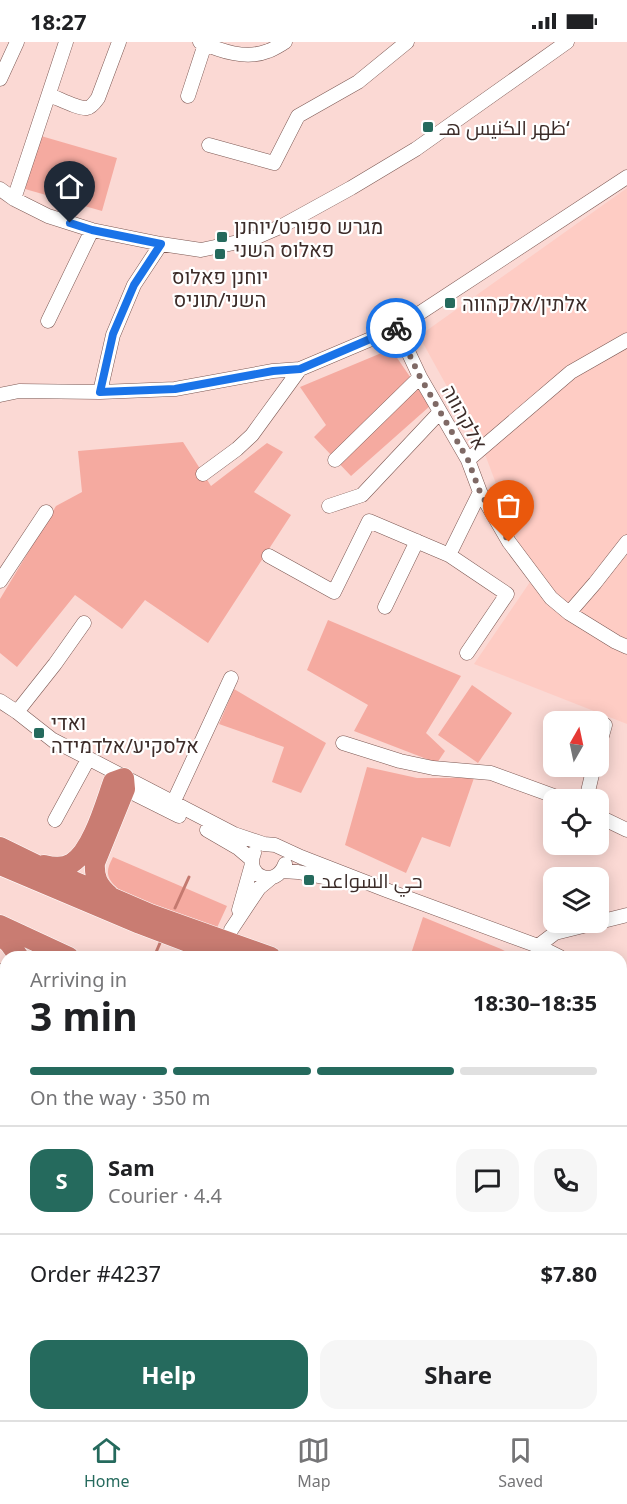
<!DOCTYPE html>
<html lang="en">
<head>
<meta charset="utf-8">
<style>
  :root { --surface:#fff; --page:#f6f6f6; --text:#202124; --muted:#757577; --line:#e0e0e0; --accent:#256a5d }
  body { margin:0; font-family:"Noto Sans",Cairo,Heebo,sans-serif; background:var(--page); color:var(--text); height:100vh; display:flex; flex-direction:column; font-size:22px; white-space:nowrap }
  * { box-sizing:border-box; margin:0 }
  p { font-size:20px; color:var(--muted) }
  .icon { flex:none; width:33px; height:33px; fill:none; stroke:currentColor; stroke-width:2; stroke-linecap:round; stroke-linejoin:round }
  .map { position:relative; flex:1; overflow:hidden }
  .drawer { position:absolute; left:0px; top:909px; width:627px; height:470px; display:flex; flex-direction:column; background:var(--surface); border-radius:18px 18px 0 0; box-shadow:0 3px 15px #0003 }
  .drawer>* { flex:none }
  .needle { width:39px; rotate:9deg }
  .tools { position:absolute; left:543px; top:669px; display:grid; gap:12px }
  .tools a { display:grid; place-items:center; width:66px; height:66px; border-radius:12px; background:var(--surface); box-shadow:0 3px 15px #0003; font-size:30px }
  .pin { position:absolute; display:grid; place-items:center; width:51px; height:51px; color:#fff; margin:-62px -26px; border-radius:50% 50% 50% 0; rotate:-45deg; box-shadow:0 0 6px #0007 }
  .pin .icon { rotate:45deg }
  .courier { position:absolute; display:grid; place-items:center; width:60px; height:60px; margin:-30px; border:4px solid #1a73e8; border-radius:50%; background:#fff; color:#222; box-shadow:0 2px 8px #0007 }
  .summary em { font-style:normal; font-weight:700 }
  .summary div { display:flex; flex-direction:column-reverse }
  .summary { display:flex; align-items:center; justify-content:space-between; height:102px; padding:0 30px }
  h1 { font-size:39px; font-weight:700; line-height:45px }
  .bar { display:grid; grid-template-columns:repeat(4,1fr); gap:9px 6px; align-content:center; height:72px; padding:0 30px }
  .bar i { height:8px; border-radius:4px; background:var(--line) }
  .bar .active { background:var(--accent) }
  .bar p { grid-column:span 4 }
  .line { display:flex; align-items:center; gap:15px; padding:0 30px; border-top:2px solid var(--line) }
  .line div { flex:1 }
  .round { display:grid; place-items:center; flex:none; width:63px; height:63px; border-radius:18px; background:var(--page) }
  .action { display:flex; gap:12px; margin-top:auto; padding:12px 30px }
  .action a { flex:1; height:69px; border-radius:18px; background:var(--accent); color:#fff; font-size:24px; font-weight:700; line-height:69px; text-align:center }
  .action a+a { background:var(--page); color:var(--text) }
  .status { display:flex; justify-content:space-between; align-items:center; height:42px; padding:0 30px; background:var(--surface); direction:ltr }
  .status svg { height:16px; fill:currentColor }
  .dock { display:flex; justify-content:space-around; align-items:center; height:84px; border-top:2px solid var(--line); background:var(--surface); font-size:16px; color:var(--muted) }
  .dock a { display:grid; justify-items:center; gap:3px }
  .dock .active { color:var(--accent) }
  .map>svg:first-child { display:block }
  .built { fill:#feccc4 }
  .green { fill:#f5aaa0 }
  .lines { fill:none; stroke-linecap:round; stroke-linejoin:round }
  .stream { stroke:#c4796f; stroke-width:3 }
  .minor-casing { stroke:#7c5853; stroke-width:15 }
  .major-casing { stroke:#fff; stroke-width:20 }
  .highway-casing { stroke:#fff; stroke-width:21 }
  .minor { stroke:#fff; stroke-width:14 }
  .major { stroke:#dfb0aa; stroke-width:18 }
  .highway { stroke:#c97c72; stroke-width:20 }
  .done { stroke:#7f6965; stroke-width:6; stroke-dasharray:0 10.8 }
  .route { stroke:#1a73e8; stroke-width:8 }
  .poi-dot { fill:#256a5d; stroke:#fff; stroke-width:2 }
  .labels { text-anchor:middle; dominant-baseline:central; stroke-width:4.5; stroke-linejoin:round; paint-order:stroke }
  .poi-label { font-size:20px; fill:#3c2c29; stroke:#fff; text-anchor:start }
  .street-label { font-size:20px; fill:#3c2c29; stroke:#fff }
</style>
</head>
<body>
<div class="status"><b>18:27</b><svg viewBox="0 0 49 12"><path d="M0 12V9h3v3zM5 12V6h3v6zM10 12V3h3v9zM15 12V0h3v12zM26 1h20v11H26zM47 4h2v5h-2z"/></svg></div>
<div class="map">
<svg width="627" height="1378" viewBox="0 0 627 1378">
  <rect width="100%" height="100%" fill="#fbd9d4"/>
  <path class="built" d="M 627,146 L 627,682 L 474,622 L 532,537 L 486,415 L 419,294 Z"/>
  <path class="green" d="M 41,94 L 117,116 L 102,169 L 25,147 Z
    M 391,307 L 430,364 L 351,434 L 314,395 L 326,383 L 300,345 Z
    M 183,400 L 211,444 L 267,401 L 283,410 L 254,450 L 291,473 L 208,601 L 145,558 L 122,587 L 75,553 L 17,625 L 0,611 L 0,557 L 56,464 L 82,450 L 78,409 Z
    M 328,578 L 461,634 L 426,691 L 445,709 L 437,721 L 354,689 L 368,663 L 307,628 Z
    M 472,643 L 512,671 L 478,721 L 438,693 Z
    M 234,647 L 326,701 L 301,751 L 272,740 L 284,705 L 219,682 Z
    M 367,725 L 417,736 L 474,736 L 450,805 L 422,795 L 406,831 L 345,803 Z
    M 113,815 L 227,864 L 215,890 L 119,848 C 106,836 105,830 113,815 Z
    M 423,875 L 501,907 L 516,915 L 410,915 Z
    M 621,972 L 627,976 L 627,1044 L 621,1041 Z
    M 0,1078 L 6,1084 L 6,1113 L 0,1132 Z
    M 621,1162 L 627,1166 L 627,1378 L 475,1378 L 477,1372 L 621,1372 Z"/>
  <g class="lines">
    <path class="stream" d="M 175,866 L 189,835
      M 154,915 L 160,901
      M 621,1016 L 627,1019
      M 0,1303 L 6,1286"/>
    <g class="minor-casing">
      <path id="minor" d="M 200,0 C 221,9 246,18 268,9 C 274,7 280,3 285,0
        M 0,37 L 17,0
        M 49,53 C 58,56 78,67 87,66 C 92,65 95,60 98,56 L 119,0
        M 188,54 L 205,2
        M 209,103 L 274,121 L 298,74 L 358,40 L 407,0
        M 0,147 L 14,157 L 48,174 L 92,188 L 161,202 L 201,208 L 252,197 L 282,184 L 351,146 L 416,107 L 567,0
        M 14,157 L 66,0
        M 161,202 L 134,243 L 113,293 L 100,350 L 175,347 L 273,329 L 300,327 L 397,286 L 627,135
        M 48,279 L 92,188
        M 397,286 L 420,335 L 468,418 L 480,450 L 509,500 L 551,556 L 569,571 L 616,600 L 627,605
        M 0,353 L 19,349 L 100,350
        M 335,418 L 420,335
        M 468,418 L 571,330 L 627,298
        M 203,432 L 237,407 L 252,393 L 300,327
        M 329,464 L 362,453 L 439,371
        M 449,513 L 480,450
        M 269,514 L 334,550 L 369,479 L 449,513 L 507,552 L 467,611
        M 0,539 L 46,470
        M 385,565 L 417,499
        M 569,571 L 595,541 L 627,500
        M 0,659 L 17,670 L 59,703
        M 17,670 L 55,622 L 84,581
        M 53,698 L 234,792 L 264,802 L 275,803 L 301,815 L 386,848 L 538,904 L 560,915
        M 343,701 L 400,719 L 433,726 L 491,731 L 565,758
        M 598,708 L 605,683
        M 119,744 L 179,774
        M 586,758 L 594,724
        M 173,761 L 231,636
        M 598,774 L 627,788
        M 55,778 L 85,723
        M 207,788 L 238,806 L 251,817
        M 254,811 C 244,835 276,847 285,822
        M 282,829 L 298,830 L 348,840
        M 239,868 L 252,822
        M 231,888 L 259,846 L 271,836
        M 538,904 L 555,891 L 627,873
        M 0,929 L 6,950
        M 621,948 L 627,951
        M 0,1029 L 6,1010
        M 0,1057 L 6,1061"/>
    </g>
    <g class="major-casing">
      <path id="major" d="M 0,1216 L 6,1197"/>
    </g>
    <g class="highway-casing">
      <path id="highway" d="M 0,805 L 43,826 L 150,872 L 271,915
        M 0,823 L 140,882 L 227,915
        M 44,823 C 52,825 64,826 72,821 C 92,809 105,762 113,740 L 124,736 L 125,747 L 95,821 C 94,835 98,844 109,853
        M 0,883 L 69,915
        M 0,893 L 9,901 L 19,915
        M 621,1058 L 627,1062
        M 621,1075 L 627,1078
        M 621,1134 L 627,1138"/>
    </g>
    <use href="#minor" class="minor"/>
    <use href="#major" class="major"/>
    <use href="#highway" class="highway"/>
  </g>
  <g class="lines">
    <path class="done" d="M 396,286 L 397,286 L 420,335 L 468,418 L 480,450 L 509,500"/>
    <path class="route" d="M 70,181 L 92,188 L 161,202 L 134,243 L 113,292 L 100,350 L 175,347 L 273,329 L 300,327 L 396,286"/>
  </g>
  <g class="poi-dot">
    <rect x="422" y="79" width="12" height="12" rx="3"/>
    <rect x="216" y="189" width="12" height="12" rx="3"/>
    <rect x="214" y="206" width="12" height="12" rx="3"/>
    <rect x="444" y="255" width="12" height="12" rx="3"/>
    <rect x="33" y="685" width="12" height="12" rx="3"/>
    <rect x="303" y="832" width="12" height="12" rx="3"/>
  </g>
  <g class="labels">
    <g class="poi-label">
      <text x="440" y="85">ظهر الكنيس هـ‘</text>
      <text x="234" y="184">מגרש ספורט/יוחנן<tspan x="234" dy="23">פאלוס השני</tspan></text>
      <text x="220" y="234" text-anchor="middle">יוחנן פאלוס<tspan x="220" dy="23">השני/תוניס</tspan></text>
      <text x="462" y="261">אלתין/אלקהווה</text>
      <text x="51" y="680">ואדי<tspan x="51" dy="23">אלסקיע/אלדמידה</tspan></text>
      <text x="321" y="838">حي السواعد</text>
    </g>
    <g class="street-label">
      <text transform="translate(465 375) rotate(61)">אלקהווה</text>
    </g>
  </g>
</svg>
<div class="tools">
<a><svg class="needle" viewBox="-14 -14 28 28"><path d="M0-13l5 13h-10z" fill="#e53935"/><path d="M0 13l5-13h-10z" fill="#757577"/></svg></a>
<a><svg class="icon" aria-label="locate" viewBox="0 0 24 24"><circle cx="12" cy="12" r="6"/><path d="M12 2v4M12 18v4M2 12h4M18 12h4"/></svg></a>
<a><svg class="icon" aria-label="layers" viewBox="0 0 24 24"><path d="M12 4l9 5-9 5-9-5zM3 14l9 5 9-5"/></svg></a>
</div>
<div class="pin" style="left:509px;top:500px;background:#ea580c"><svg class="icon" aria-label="bag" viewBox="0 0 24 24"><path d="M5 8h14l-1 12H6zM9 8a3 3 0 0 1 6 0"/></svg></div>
<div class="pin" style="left:70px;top:181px;background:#1f2937"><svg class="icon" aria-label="home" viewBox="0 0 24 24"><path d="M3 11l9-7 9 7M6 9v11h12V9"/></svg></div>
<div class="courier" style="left:396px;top:286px"><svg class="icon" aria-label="bike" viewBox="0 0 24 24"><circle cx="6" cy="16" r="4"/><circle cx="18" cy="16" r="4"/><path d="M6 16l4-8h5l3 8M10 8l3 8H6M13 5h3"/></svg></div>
<section class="drawer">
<div class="summary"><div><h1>3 min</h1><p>Arriving in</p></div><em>18:30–18:35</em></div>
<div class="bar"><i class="active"></i><i class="active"></i><i class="active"></i><i></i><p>On the way · 350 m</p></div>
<div class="line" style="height:108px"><b class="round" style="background:var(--accent);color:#fff">S</b><div><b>Sam</b><p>Courier · 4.4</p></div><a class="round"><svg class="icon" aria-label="chat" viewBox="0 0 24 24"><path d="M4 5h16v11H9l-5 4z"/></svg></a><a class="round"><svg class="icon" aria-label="phone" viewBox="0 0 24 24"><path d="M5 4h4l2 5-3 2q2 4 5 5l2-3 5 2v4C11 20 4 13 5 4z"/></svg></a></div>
<div class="line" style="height:78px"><div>Order #4237</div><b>$7.80</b></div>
<div class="action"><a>Help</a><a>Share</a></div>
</section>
</div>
<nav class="dock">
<a class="active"><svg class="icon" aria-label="home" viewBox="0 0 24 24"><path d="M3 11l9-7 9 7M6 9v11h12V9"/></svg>Home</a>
<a><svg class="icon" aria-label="map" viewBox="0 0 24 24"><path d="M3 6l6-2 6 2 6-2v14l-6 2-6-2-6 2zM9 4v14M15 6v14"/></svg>Map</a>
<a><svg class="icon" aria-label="saved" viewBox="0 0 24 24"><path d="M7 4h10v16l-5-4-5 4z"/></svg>Saved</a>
</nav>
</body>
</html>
